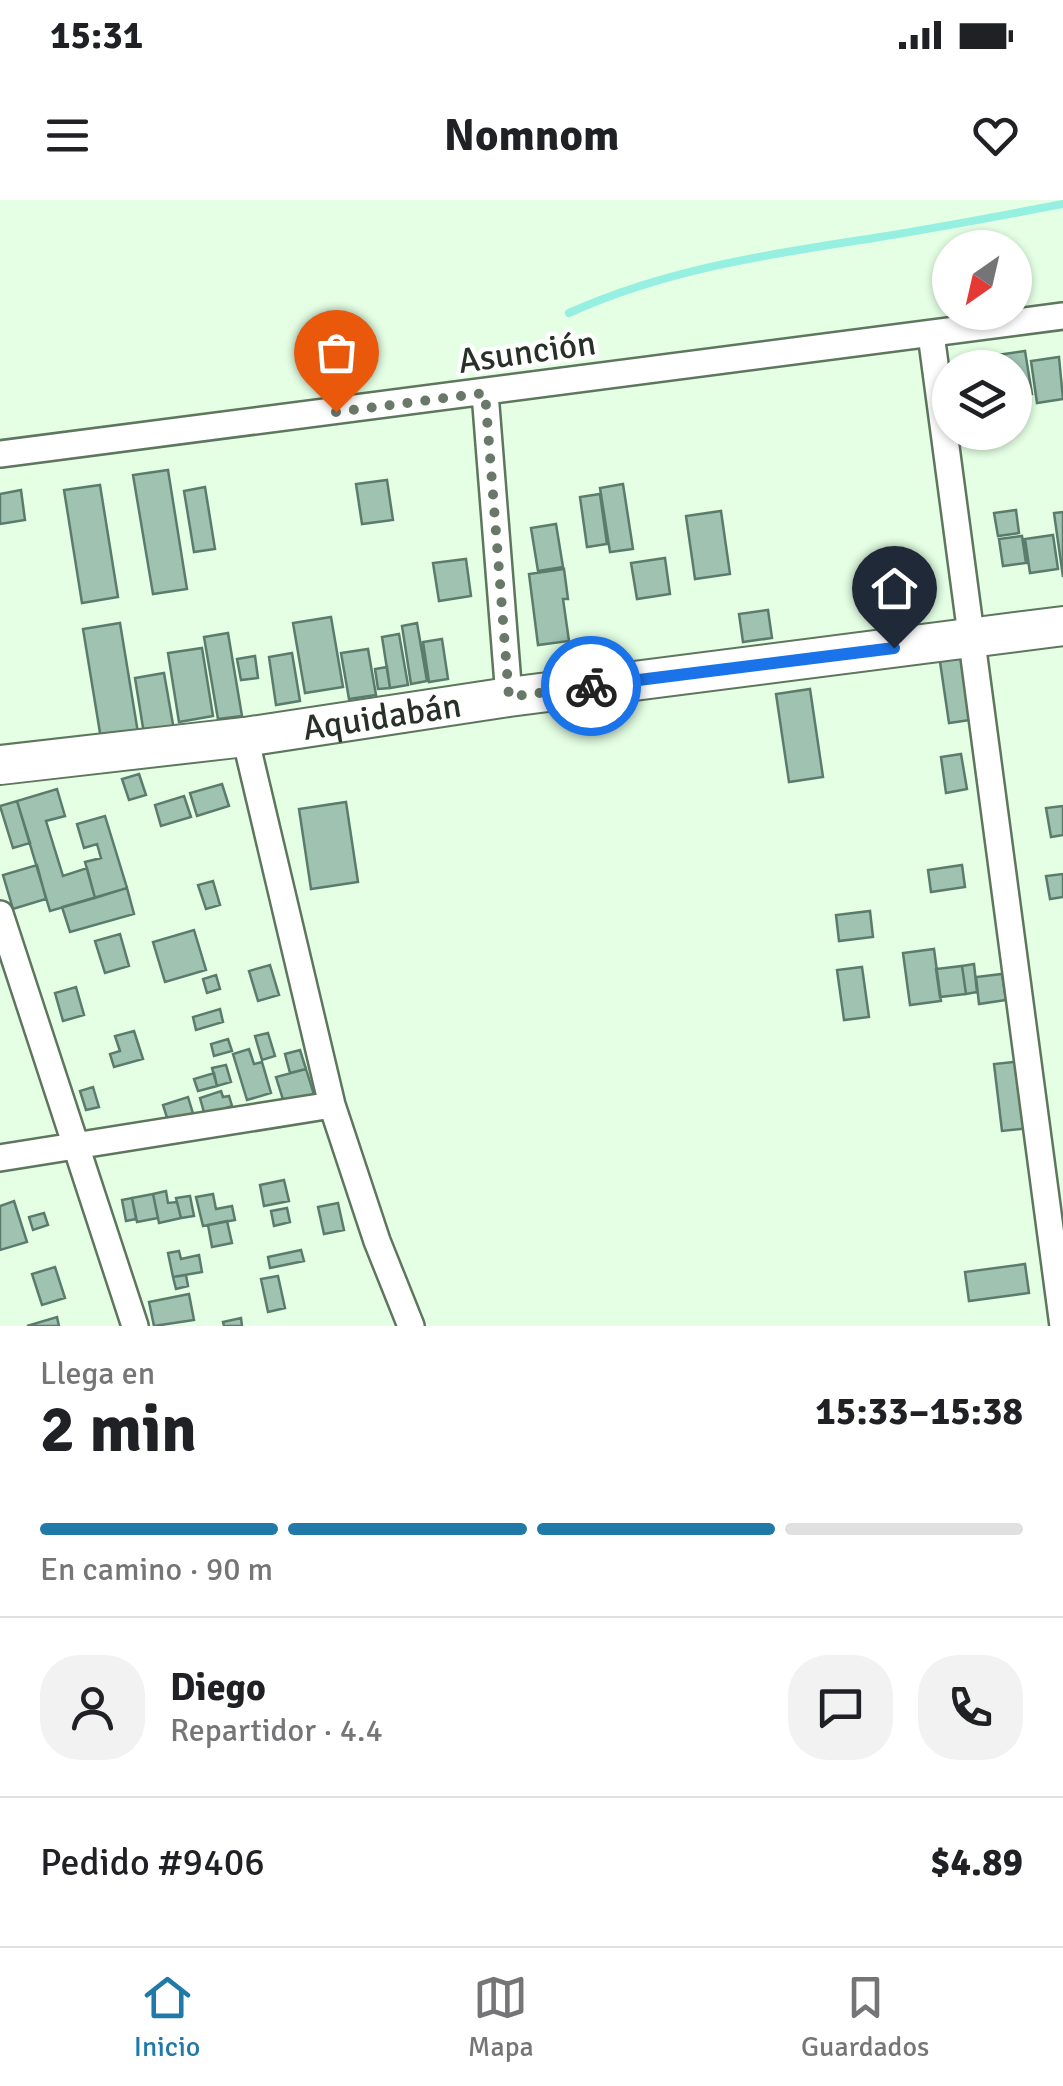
<!DOCTYPE html>
<html lang="es">
<head>
<meta charset="utf-8">
<style>
  :root { --surface:#fff; --page:#f2f2f2; --text:#202124; --muted:#757577; --line:#e0e0e0; --accent:#2179a8 }
  body { margin:0; font-family:Signika,sans-serif; background:var(--page); color:var(--text); height:100vh; display:flex; flex-direction:column; font-size:38px; white-space:nowrap }
  * { box-sizing:border-box; margin:0 }
  p { font-size:32px; color:var(--muted) }
  .icon { flex:none; width:55px; height:55px; fill:none; stroke:currentColor; stroke-width:2; stroke-linecap:round; stroke-linejoin:round }
  .map { position:relative; height:1126px; overflow:hidden }
  .drawer { display:flex; flex-direction:column; background:var(--surface); flex:1 }
  .drawer>* { flex:none }
  .needle { width:65px; rotate:214deg }
  .controls { position:absolute; left:932px; top:30px; display:grid; gap:20px }
  .controls a { display:grid; place-items:center; width:100px; height:100px; border-radius:50%; background:var(--surface); box-shadow:0 2px 8px #0004; font-size:50px }
  .pin { position:absolute; display:grid; place-items:center; width:85px; height:85px; color:#fff; margin:-102px -42px; border-radius:50% 50% 50% 0; rotate:-45deg; box-shadow:0 0 10px #0007 }
  .pin .icon { rotate:45deg }
  .courier { position:absolute; display:grid; place-items:center; width:100px; height:100px; margin:-50px; border:8px solid #1a73e8; border-radius:50%; background:#fff; color:#222; box-shadow:0 2px 12px #0007 }
  .headline em { font-style:normal; font-weight:800 }
  .headline div { display:flex; flex-direction:column-reverse }
  .headline { display:flex; align-items:center; justify-content:space-between; height:170px; padding:0 40px }
  h1 { font-size:65px; font-weight:800; line-height:75px }
  .bar { display:grid; grid-template-columns:repeat(4,1fr); gap:15px 10px; align-content:center; height:120px; padding:0 40px }
  .bar i { height:12px; border-radius:8px; background:var(--line) }
  .bar .current { background:var(--accent) }
  .bar p { grid-column:span 4 }
  .line { display:flex; align-items:center; gap:25px; padding:0 40px; border-top:2px solid var(--line) }
  .line div { flex:1 }
  .round { display:grid; place-items:center; flex:none; width:105px; height:105px; border-radius:40px; background:var(--page) }
  .status { display:flex; justify-content:space-between; align-items:center; height:70px; padding:0 50px; background:var(--surface); direction:ltr }
  .status svg { height:28px; fill:currentColor }
  header { display:flex; justify-content:space-between; align-items:center; height:130px; padding:0 40px; background:var(--surface); font-size:45px; font-weight:800 }
  .tab-bar { display:flex; justify-content:space-around; align-items:center; height:140px; border-top:2px solid var(--line); background:var(--surface); font-size:28px; color:var(--muted) }
  .tab-bar a { display:grid; justify-items:center; gap:5px }
  .tab-bar .current { color:var(--accent) }
  .map>svg:first-child { display:block }
  .lines { fill:none; stroke-linecap:round; stroke-linejoin:round }
  .stream { stroke:#96f0e1; stroke-width:8 }
  .building { fill:#9fc2b1; stroke:#5b7c6c; stroke-width:2.5 }
  .street-casing { stroke:#5e755e; stroke-width:30 }
  .secondary-casing { stroke:#5e755e; stroke-width:42 }
  .street { stroke:#fff; stroke-width:25 }
  .secondary { stroke:#fff; stroke-width:38 }
  .done { stroke:#697969; stroke-width:10; stroke-dasharray:0 18 }
  .route { stroke:#1a73e8; stroke-width:12 }
  .labels { text-anchor:middle; dominant-baseline:central; stroke-width:9; stroke-linejoin:round; paint-order:stroke }
  .street-label { font-size:35px; fill:#273127; stroke:#fff }
</style>
</head>
<body>
<div class="status"><b>15:31</b><svg viewBox="0 0 49 12"><path d="M0 12V9h3v3zM5 12V6h3v6zM10 12V3h3v9zM15 12V0h3v12zM26 1h20v11H26zM47 4h2v5h-2z"/></svg></div>
<header><svg class="icon" aria-label="menu" viewBox="0 0 24 24"><path d="M4 6h16M4 12h16M4 18h16"/></svg>Nomnom<svg class="icon" aria-label="heart" viewBox="0 0 24 24"><path d="M12 20l-8-8c-3-5 5-10 8-4 3-6 11-1 8 4z"/></svg></header>
<div class="map">
<svg width="1063" height="1126" viewBox="0 0 1063 1126">
  <rect width="100%" height="100%" fill="#e4ffe4"/>
  <g class="lines">
    <path class="stream" d="M 569,113 C 666,69 770,54 874,38 C 937,28 1000,16 1063,4"/>
  </g>
  <path class="building" d="M 1025,151 L 1032,194 L 1015,197 L 1015,168 L 999,168 L 997,155 Z
    M 1059,157 L 1063,199 L 1037,203 L 1031,161 Z
    M 168,270 L 187,389 L 153,394 L 133,275 Z
    M 387,280 L 393,320 L 362,324 L 356,284 Z
    M 623,284 L 633,349 L 610,352 L 600,288 Z
    M 100,285 L 118,397 L 82,403 L 64,290 Z
    M 205,287 L 215,349 L 194,352 L 184,291 Z
    M 21,290 L 25,320 L 0,324 L 0,294 Z
    M 600,294 L 607,344 L 587,347 L 580,297 Z
    M 1016,310 L 1019,333 L 998,336 L 994,313 Z
    M 721,311 L 730,374 L 695,379 L 686,316 Z
    M 1063,312 L 1063,377 L 1054,313 Z
    M 556,324 L 563,367 L 538,371 L 531,328 Z
    M 1053,335 L 1058,369 L 1030,373 L 1025,339 Z
    M 1022,336 L 1026,363 L 1003,366 L 999,339 Z
    M 665,358 L 670,394 L 637,399 L 631,363 Z
    M 466,359 L 471,396 L 439,401 L 433,363 Z
    M 564,369 L 568,399 L 563,399 L 569,441 L 538,445 L 529,374 Z
    M 768,410 L 772,438 L 743,442 L 739,414 Z
    M 331,417 L 343,487 L 305,493 L 293,423 Z
    M 120,423 L 139,539 L 102,545 L 83,429 Z
    M 417,423 L 427,481 L 411,484 L 402,426 Z
    M 228,433 L 242,516 L 218,519 L 204,437 Z
    M 399,434 L 408,485 L 390,488 L 382,437 Z
    M 442,439 L 448,479 L 429,482 L 423,442 Z
    M 202,448 L 213,516 L 179,522 L 168,453 Z
    M 368,449 L 376,495 L 349,499 L 341,453 Z
    M 966,451 L 977,519 L 949,523 L 939,455 Z
    M 292,453 L 300,501 L 276,505 L 269,457 Z
    M 255,456 L 258,478 L 241,480 L 237,459 Z
    M 387,467 L 390,488 L 378,489 L 375,469 Z
    M 164,473 L 175,536 L 145,540 L 135,478 Z
    M 810,489 L 823,577 L 789,582 L 776,494 Z
    M 961,554 L 967,589 L 946,593 L 941,557 Z
    M 139,574 L 146,595 L 129,600 L 122,579 Z
    M 222,584 L 229,606 L 197,616 L 190,593 Z
    M 57,589 L 65,616 L 46,621 L 63,676 L 87,668 L 95,698 L 50,711 L 17,601 Z
    M 184,596 L 191,617 L 161,626 L 155,605 Z
    M 17,601 L 30,643 L 13,648 L 0,606 Z
    M 346,602 L 358,682 L 311,689 L 299,609 Z
    M 1063,606 L 1063,635 L 1051,637 L 1046,608 Z
    M 105,616 L 127,688 L 95,698 L 85,662 L 101,658 L 97,644 L 84,648 L 77,624 Z
    M 37,665 L 46,699 L 13,709 L 3,675 Z
    M 962,665 L 965,687 L 931,692 L 928,670 Z
    M 1063,674 L 1063,697 L 1050,699 L 1046,676 Z
    M 213,681 L 220,705 L 206,709 L 198,685 Z
    M 127,688 L 134,714 L 70,732 L 62,707 Z
    M 870,711 L 873,737 L 839,741 L 836,715 Z
    M 194,730 L 206,770 L 165,782 L 153,742 Z
    M 120,734 L 129,766 L 105,773 L 95,741 Z
    M 934,749 L 941,801 L 910,805 L 903,753 Z
    M 974,764 L 977,792 L 966,794 L 962,766 Z
    M 270,765 L 279,795 L 258,801 L 249,771 Z
    M 962,766 L 966,794 L 940,797 L 936,769 Z
    M 862,767 L 869,817 L 844,820 L 837,770 Z
    M 1002,774 L 1006,800 L 979,804 L 976,777 Z
    M 216,775 L 220,789 L 207,793 L 203,779 Z
    M 76,787 L 84,815 L 63,821 L 55,793 Z
    M 220,809 L 223,822 L 196,830 L 193,817 Z
    M 134,831 L 143,859 L 114,867 L 110,854 L 120,851 L 115,836 Z
    M 268,833 L 275,856 L 262,860 L 255,836 Z
    M 228,839 L 232,851 L 214,856 L 211,844 Z
    M 249,849 L 254,864 L 262,862 L 271,893 L 247,900 L 233,854 Z
    M 300,850 L 306,869 L 290,873 L 285,854 Z
    M 1022,861 L 1031,928 L 1002,931 L 994,864 Z
    M 226,865 L 231,882 L 217,886 L 212,868 Z
    M 306,869 L 315,898 L 285,906 L 276,877 Z
    M 214,873 L 217,886 L 198,891 L 194,879 Z
    M 93,887 L 99,907 L 86,910 L 80,891 Z
    M 221,891 L 223,897 L 229,896 L 232,906 L 226,908 L 229,917 L 207,923 L 200,898 Z
    M 188,897 L 195,920 L 170,927 L 163,905 Z
    M 284,980 L 289,1001 L 264,1006 L 260,985 Z
    M 166,991 L 168,1003 L 177,1002 L 181,1018 L 159,1023 L 153,994 Z
    M 153,994 L 158,1018 L 137,1022 L 132,998 Z
    M 213,994 L 216,1009 L 232,1006 L 235,1020 L 203,1026 L 196,997 Z
    M 190,996 L 194,1016 L 181,1018 L 176,998 Z
    M 132,998 L 136,1019 L 126,1021 L 122,1000 Z
    M 14,1001 L 27,1042 L 0,1050 L 0,1006 Z
    M 338,1003 L 344,1030 L 324,1034 L 318,1007 Z
    M 287,1008 L 290,1022 L 274,1026 L 271,1011 Z
    M 44,1013 L 48,1025 L 33,1030 L 29,1017 Z
    M 227,1021 L 232,1043 L 212,1047 L 208,1025 Z
    M 301,1050 L 304,1061 L 270,1068 L 268,1057 Z
    M 179,1051 L 181,1059 L 199,1055 L 202,1072 L 173,1077 L 168,1053 Z
    M 1025,1064 L 1029,1093 L 969,1101 L 965,1072 Z
    M 55,1067 L 65,1098 L 42,1105 L 32,1074 Z
    M 186,1075 L 188,1086 L 176,1089 L 173,1077 Z
    M 278,1076 L 285,1108 L 268,1112 L 261,1079 Z
    M 189,1094 L 194,1120 L 154,1126 L 149,1102 Z
    M 57,1117 L 59,1126 L 27,1126 Z
    M 241,1118 L 242,1126 L 224,1126 L 223,1122 Z"/>
  <g class="lines">
    <g class="street-casing">
      <path id="street" d="M 931,134 L 1063,1126
        M 485,193 L 509,497
        M 0,254 L 1063,116
        M 245,537 L 332,905 L 377,1041 L 411,1126
        M 0,714 L 135,1126
        M 0,958 L 332,905"/>
    </g>
    <g class="secondary-casing">
      <g id="secondary">
        <path id="s1" d="M 0,565 L 245,537 L 509,497 L 1063,426"/>
      </g>
    </g>
    <use href="#street" class="street"/>
    <use href="#secondary" class="secondary"/>
  </g>
  <g class="lines">
    <path class="done" d="M 336,212 L 485,193 L 509,497 L 591,486"/>
    <path class="route" d="M 591,486 L 894,448"/>
  </g>
  <g class="labels">
    <g class="street-label">
      <text transform="translate(527 152) rotate(-8)">Asunción</text>
      <text stroke="none"><textPath href="#s1" startOffset="385">Aquidabán</textPath></text>
    </g>
  </g>
</svg>
<div class="controls">
<a><svg class="needle" viewBox="-14 -14 28 28"><path d="M0-13l5 13h-10z" fill="#e53935"/><path d="M0 13l5-13h-10z" fill="#757577"/></svg></a>
<a><svg class="icon" aria-label="layers" viewBox="0 0 24 24"><path d="M12 4l9 5-9 5-9-5zM3 14l9 5 9-5"/></svg></a>
</div>
<div class="pin" style="left:336px;top:212px;background:#ea580c"><svg class="icon" aria-label="bag" viewBox="0 0 24 24"><path d="M5 8h14l-1 12H6zM9 8a3 3 0 0 1 6 0"/></svg></div>
<div class="pin" style="left:894px;top:448px;background:#1f2937"><svg class="icon" aria-label="home" viewBox="0 0 24 24"><path d="M3 11l9-7 9 7M6 9v11h12V9"/></svg></div>
<div class="courier" style="left:591px;top:486px"><svg class="icon" aria-label="bike" viewBox="0 0 24 24"><circle cx="6" cy="16" r="4"/><circle cx="18" cy="16" r="4"/><path d="M6 16l4-8h5l3 8M10 8l3 8H6M13 5h3"/></svg></div>
</div>
<section class="drawer">
<div class="headline"><div><h1>2 min</h1><p>Llega en</p></div><em>15:33–15:38</em></div>
<div class="bar"><i class="current"></i><i class="current"></i><i class="current"></i><i></i><p>En camino · 90 m</p></div>
<div class="line" style="height:180px"><a class="round"><svg class="icon" aria-label="person" viewBox="0 0 24 24"><circle cx="12" cy="8" r="4"/><path d="M4 21q1-7 8-7t8 7"/></svg></a><div><b>Diego</b><p>Repartidor · 4.4</p></div><a class="round"><svg class="icon" aria-label="chat" viewBox="0 0 24 24"><path d="M4 5h16v11H9l-5 4z"/></svg></a><a class="round"><svg class="icon" aria-label="phone" viewBox="0 0 24 24"><path d="M5 4h4l2 5-3 2q2 4 5 5l2-3 5 2v4C11 20 4 13 5 4z"/></svg></a></div>
<div class="line" style="height:130px"><div>Pedido #9406</div><b>$4.89</b></div>
</section>
<nav class="tab-bar">
<a class="current"><svg class="icon" aria-label="home" viewBox="0 0 24 24"><path d="M3 11l9-7 9 7M6 9v11h12V9"/></svg>Inicio</a>
<a><svg class="icon" aria-label="map" viewBox="0 0 24 24"><path d="M3 6l6-2 6 2 6-2v14l-6 2-6-2-6 2zM9 4v14M15 6v14"/></svg>Mapa</a>
<a><svg class="icon" aria-label="saved" viewBox="0 0 24 24"><path d="M7 4h10v16l-5-4-5 4z"/></svg>Guardados</a>
</nav>
</body>
</html>
